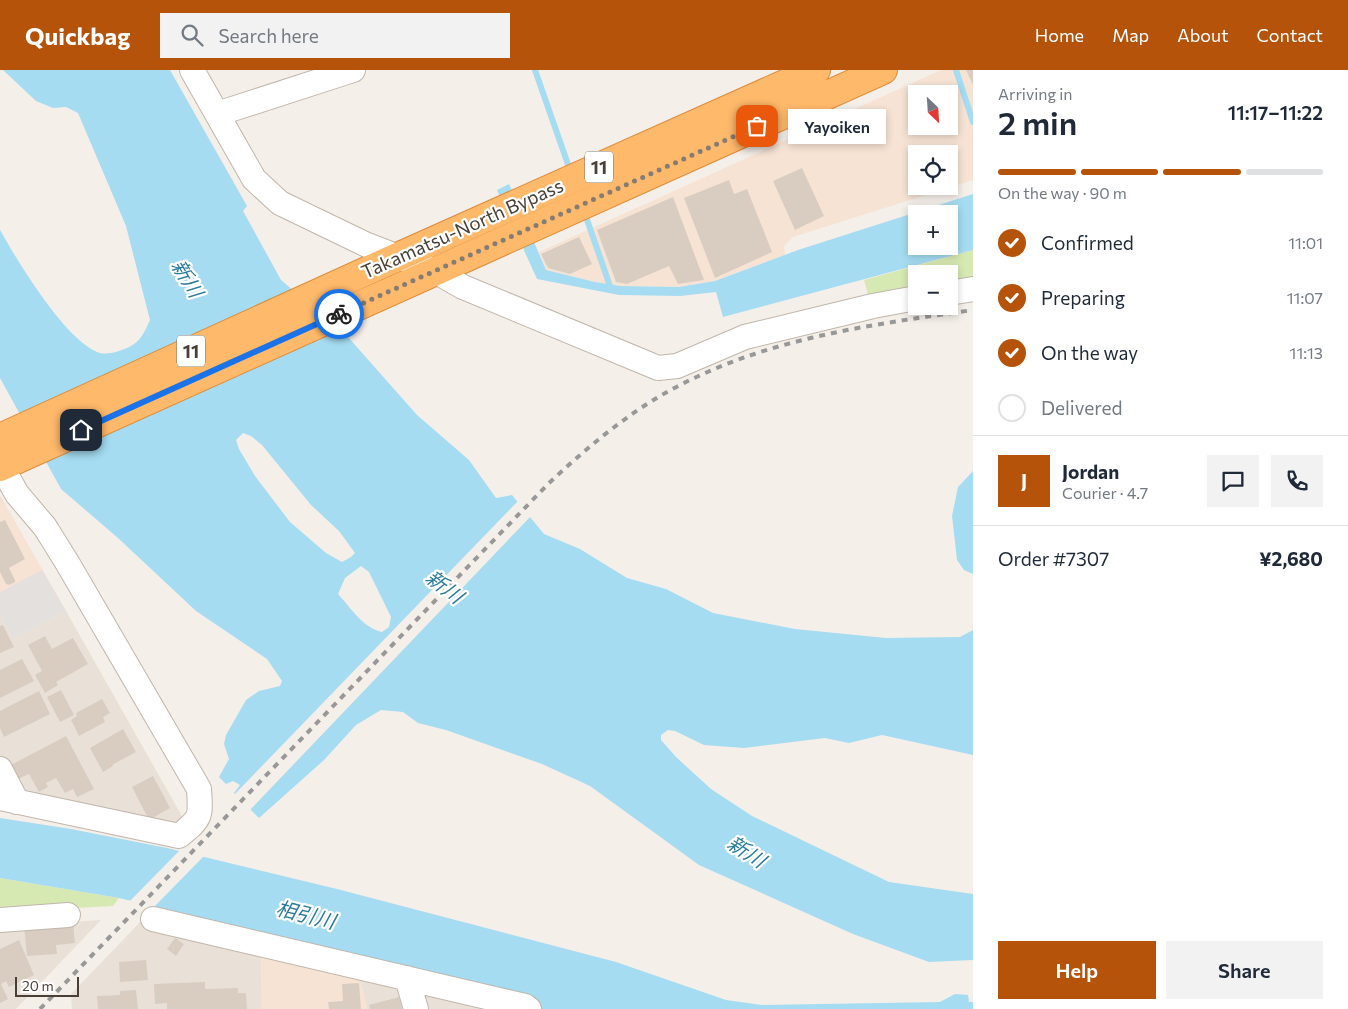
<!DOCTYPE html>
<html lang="en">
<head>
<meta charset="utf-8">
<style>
  :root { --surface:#fff; --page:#f2f2f3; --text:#1f2937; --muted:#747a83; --line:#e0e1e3; --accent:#b45309 }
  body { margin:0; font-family:Commissioner,"Noto Sans JP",sans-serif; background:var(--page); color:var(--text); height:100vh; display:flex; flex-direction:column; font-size:19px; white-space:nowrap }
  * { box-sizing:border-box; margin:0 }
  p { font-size:16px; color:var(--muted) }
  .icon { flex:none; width:28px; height:28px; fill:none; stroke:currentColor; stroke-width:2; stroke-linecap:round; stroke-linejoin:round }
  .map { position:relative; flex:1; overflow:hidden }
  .side { display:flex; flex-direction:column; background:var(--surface); width:375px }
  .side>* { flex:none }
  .needle { width:32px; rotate:155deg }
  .controls { position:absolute; left:908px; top:15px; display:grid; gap:10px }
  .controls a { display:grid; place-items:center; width:50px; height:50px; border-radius:0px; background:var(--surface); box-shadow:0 2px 8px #0003; font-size:25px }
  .scale { position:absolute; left:15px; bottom:12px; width:64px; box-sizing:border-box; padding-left:5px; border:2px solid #483f37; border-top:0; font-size:14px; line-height:18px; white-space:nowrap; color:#483f37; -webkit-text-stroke:4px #fff; paint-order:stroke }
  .pin { position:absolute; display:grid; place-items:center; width:42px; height:42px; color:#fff; margin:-21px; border-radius:10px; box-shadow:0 2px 8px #0006 }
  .courier { position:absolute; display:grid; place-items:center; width:50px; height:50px; margin:-25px; border:4px solid #1a73e8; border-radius:50%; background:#fff; color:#222; box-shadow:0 1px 6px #0007 }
  .bubble { position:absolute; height:35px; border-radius:0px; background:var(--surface); box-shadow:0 2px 8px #0003; font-size:16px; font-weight:600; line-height:35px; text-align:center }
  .overview em { font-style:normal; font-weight:600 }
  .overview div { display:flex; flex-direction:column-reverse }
  .overview { display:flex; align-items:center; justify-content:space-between; height:85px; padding:0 25px }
  h1 { font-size:32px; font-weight:600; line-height:38px }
  .bar { display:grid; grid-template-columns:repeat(4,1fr); gap:8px 5px; align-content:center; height:60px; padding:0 25px }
  .bar i { height:6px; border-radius:4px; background:var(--line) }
  .bar .current { background:var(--accent) }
  .bar p { grid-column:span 4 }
  .line { display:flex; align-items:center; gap:12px; padding:0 25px; border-top:1px solid var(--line) }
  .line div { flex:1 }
  .round { display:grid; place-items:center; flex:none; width:52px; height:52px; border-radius:0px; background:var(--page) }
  ol { padding:0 25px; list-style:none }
  li { display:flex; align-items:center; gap:15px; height:55px }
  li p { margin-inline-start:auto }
  li .icon { padding:5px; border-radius:50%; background:var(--accent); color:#fff; stroke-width:4 }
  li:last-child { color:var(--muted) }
  li i { width:28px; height:28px; border:2px solid var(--line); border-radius:50% }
  .cta { display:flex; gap:10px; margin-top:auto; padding:10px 25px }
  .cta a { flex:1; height:58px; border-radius:0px; background:var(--accent); color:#fff; font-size:20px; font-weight:600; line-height:58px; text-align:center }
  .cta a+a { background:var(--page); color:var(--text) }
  header { display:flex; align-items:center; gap:30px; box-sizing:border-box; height:70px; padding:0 25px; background:var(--accent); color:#fff }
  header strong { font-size:24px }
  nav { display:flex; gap:28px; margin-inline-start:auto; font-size:18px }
  .search { width:350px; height:45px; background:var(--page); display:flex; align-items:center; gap:12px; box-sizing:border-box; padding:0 18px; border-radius:0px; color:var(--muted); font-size:19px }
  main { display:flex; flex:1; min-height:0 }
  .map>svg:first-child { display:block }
  .residential { fill:#e9e1d7 }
  .commercial { fill:#f6e3d4; fill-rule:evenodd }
  .green { fill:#d7e9b2 }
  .parking { fill:#e3e0de }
  .water { fill:#a5dcf1; fill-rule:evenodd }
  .pier { fill:#f5efe9 }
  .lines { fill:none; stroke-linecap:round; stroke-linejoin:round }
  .stream { stroke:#a5dcf1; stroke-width:6 }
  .building { fill:#d9cdc1 }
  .street-casing { stroke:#c0b6ab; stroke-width:26 }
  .highway-casing { stroke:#df8b39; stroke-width:30 }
  .street { stroke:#fff; stroke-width:24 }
  .highway { stroke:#ffb96a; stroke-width:28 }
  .rail { stroke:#989898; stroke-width:4; stroke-dasharray:6 6; stroke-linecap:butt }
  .done { stroke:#857d75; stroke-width:5; stroke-dasharray:0 9 }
  .route { stroke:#1a73e8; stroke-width:6 }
  .labels { text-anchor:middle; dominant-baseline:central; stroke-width:4.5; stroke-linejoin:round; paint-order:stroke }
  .shield { fill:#fff; stroke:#7f7973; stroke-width:1 }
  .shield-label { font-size:18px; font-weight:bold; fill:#483f37 }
  .street-label { font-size:19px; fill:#483f37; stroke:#fff }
  .water-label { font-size:20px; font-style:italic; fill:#2a7c9d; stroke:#fff }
</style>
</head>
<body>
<header>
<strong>Quickbag</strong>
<div class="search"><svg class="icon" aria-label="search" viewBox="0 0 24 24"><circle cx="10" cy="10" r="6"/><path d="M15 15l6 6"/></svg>Search here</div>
<nav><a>Home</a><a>Map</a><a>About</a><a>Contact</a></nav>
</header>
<main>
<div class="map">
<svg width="973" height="939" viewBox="0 0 973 939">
  <rect width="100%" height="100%" fill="#f5efe9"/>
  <path class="residential" d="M 66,541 L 183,748 L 171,758 L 23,728 L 0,685 L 0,546 L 13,569 Z
    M 146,846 L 261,881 L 262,939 L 72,939 L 71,924 Z
    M 101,850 L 16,939 L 0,939 L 0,857 Z
    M 359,906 L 404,920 L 409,939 L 367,939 Z
    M 421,918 L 500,939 L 419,939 Z"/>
  <path class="commercial" d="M 941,0 L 973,0 L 973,110 L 793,167 L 784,176 L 785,185 L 715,211 L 679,217 L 620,216 L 595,212 L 546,200 L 539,182 ZM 916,24 L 949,24 L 949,56 L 916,56 ZM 916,84 L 949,84 L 949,116 L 916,116 Z
    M 0,425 L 66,541 L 13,569 L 0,546 Z
    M 261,881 L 359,906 L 367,939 L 262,939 Z"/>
  <path class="green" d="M 973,180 L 973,210 L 949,215 L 949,204 L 916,204 L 916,220 L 869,228 L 864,210 Z
    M 0,808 L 119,828 L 113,836 L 0,842 Z"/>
  <path class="parking" d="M 42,500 L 66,541 L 13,569 L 0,546 L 0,522 Z"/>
  <path class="water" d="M 3,0 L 170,0 L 247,136 L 243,141 L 281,210 L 348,267 L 417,345 L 469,390 L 496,428 L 512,425 L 544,464 L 580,479 L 627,508 L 666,519 L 713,543 L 795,559 L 886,568 L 960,567 L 973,560 L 973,685 L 882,665 L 849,673 L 825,668 L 744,678 L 704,675 L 675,661 L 668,660 L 661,665 L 661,670 L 676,687 L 711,719 L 752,746 L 889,812 L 973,824 L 973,890 L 929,892 L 853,864 L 699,795 L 590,716 L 542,694 L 446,660 L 418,653 L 403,642 L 381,640 L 356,655 L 324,690 L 259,748 L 234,723 L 240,715 L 233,711 L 226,714 L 219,707 L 229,689 L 224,674 L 226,665 L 246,630 L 259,621 L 280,616 L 282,611 L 267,589 L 196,541 L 118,468 L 61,419 L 0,308 L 0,160 C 18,192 64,268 97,282 C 103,285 113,283 119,281 C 138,275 142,268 150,250 L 126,156 L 78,43 L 66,37 L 53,38 L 36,31 ZM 243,363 L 251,366 L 262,375 L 311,435 L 339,461 L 355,483 L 351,487 L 342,492 L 326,483 L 290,452 L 255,406 L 239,379 L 236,370 ZM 361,496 L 369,502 L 391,547 L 389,557 L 382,562 C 363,558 351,538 338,524 L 345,508 Z
    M 509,114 L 546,200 L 595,212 L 620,216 L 679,217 L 715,211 L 798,180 L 973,124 L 973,180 L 723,247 L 716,222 L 680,226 L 619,225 L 537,209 L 497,120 ZM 916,144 L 949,144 L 949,176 L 916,176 Z
    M 973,401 L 973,504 L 964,500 L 957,490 L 952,446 L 958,417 Z
    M 0,748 L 71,759 L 167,778 L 337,819 L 616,892 L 726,930 L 762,935 L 940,932 L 955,924 L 968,925 L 969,932 L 973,932 L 973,939 L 538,939 L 520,930 L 317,875 L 119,828 L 0,808 Z"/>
  <path class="pier" d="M 519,430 L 532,445 L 249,741 L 233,726 Z
    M 181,779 L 205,785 L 153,838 L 128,833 Z"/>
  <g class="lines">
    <path class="stream" d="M 535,0 L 571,103
      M 956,0 L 973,52
      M 584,141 L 611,219 L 613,219"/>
  </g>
  <path class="building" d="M 966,0 L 973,0 L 973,15 Z
    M 802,98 L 824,146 L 795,160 L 773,111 Z
    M 729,110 L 734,124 L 747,119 L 772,182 L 715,208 L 684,128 Z
    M 673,127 L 704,210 L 678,214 L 669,196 L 627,214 L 616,212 L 597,160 Z
    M 579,167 L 592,194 L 570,204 L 548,198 L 541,184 Z
    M 5,450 L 25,489 L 9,498 L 15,510 L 15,512 L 9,515 L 6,514 L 0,502 L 0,452 Z
    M 3,555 L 14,577 L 0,583 L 0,556 Z
    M 45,566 L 52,579 L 73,568 L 88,594 L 56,612 L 58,615 L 45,623 L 35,605 L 42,601 L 28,575 Z
    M 22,589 L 34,611 L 0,628 L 0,600 Z
    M 61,620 L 74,645 L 60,652 L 47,627 Z
    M 39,621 L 50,644 L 4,667 L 0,658 L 0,641 Z
    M 102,629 L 110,643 L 103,647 L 105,652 L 79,666 L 71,650 L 77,646 L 76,643 Z
    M 123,659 L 136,682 L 112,695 L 113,696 L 103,702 L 90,678 Z
    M 66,666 L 94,719 L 77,727 L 73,719 L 65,723 L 56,708 L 46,713 L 48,717 L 39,722 L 29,704 L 18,709 L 11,695 Z
    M 153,706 L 170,738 L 149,750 L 132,717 Z
    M 73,853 L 75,873 L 56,875 L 57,884 L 27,886 L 24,856 Z
    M 175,868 L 184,874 L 176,886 L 167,879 Z
    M 19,870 L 34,905 L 9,917 L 6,911 L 1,914 L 8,929 L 0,933 L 0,879 Z
    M 146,890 L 148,910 L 120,912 L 119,892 Z
    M 205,912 L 205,919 L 238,918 L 238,923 L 246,923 L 247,939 L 167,939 L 167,933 L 155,934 L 154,914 Z
    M 359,913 L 361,939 L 329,939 L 328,932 L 343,931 L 342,914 Z
    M 136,920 L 138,939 L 98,939 L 97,926 L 120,925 L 120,921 Z
    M 399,927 L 402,939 L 370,939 L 369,935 Z"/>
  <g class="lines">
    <g class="street-casing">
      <path id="street" d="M 192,0 L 217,44 L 353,0
        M 217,44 L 254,109 L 280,133 L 367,175 L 435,201 L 463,217 L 658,298 L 677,296 L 745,267 L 873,236 L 916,228
        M 949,223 L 973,219
        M 0,394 L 17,424 L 45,457 L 68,494 L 199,719 C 201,748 201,748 179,766 L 0,728
        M 0,699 L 17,732
        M 153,849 L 525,936 L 529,939
        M 0,850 L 68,845
        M 407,908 L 416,939"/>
    </g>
    <g class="highway-casing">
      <path id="highway" d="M 0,368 L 382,194 L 816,0
        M 0,397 L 883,0"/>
    </g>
    <use href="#street" class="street"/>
    <use href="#highway" class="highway"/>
    <path class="rail" d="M 40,939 L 549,413 C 589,376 631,340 680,315 C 774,267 870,255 973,240"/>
  </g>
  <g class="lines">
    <path class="done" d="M 339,244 L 757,56"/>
    <path class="route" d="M 81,360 L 339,244"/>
  </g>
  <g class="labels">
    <g class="shield">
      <rect x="585" y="81.5" width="28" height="31" rx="4"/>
      <rect x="177" y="265.5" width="28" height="31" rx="4"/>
    </g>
    <g class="shield-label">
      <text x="599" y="97">11</text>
      <text x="191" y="281">11</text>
    </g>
    <g class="street-label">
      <text transform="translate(462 158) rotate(-24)">Takamatsu-North Bypass</text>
    </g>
    <g class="water-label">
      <text transform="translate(188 208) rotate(59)">新川</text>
      <text transform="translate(445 516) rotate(37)">新川</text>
      <text transform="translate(747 781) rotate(33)">新川</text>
      <text transform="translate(306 844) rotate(14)">相引川</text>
    </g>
  </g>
</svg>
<div class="controls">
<a><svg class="needle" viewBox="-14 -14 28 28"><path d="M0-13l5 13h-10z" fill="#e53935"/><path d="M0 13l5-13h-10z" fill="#747a83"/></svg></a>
<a><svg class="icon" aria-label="locate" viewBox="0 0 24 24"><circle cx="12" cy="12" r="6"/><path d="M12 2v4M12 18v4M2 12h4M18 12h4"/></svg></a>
<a>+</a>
<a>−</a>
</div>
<div class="scale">20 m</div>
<div class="pin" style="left:757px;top:56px;background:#ea580c"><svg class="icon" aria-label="bag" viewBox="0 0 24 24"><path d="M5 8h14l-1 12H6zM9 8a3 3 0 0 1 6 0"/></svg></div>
<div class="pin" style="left:81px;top:360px;background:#1f2937"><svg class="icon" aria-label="home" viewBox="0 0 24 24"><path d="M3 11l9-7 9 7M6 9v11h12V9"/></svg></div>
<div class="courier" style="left:339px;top:244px"><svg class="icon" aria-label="bike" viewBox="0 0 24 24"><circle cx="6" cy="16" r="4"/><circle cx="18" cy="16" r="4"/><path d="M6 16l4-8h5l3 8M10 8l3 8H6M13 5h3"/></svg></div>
<div class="bubble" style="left:788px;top:39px;width:98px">Yayoiken</div>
</div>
<section class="side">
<div class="overview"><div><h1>2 min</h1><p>Arriving in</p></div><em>11:17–11:22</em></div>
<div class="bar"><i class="current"></i><i class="current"></i><i class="current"></i><i></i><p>On the way · 90 m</p></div>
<ol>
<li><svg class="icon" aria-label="check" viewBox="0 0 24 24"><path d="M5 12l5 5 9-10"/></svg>Confirmed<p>11:01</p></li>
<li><svg class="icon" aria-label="check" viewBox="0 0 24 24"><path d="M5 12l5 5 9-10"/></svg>Preparing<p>11:07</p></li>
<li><svg class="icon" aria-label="check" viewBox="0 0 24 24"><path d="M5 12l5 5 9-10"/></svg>On the way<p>11:13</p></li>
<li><i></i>Delivered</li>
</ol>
<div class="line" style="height:90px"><b class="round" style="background:var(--accent);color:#fff">J</b><div><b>Jordan</b><p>Courier · 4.7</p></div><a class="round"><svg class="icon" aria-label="chat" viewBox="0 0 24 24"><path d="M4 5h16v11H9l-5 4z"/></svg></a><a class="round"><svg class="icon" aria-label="phone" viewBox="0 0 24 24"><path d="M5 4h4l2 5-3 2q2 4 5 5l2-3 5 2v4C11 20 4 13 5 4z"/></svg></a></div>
<div class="line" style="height:65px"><div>Order #7307</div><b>¥2,680</b></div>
<div class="cta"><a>Help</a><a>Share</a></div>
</section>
</main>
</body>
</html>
